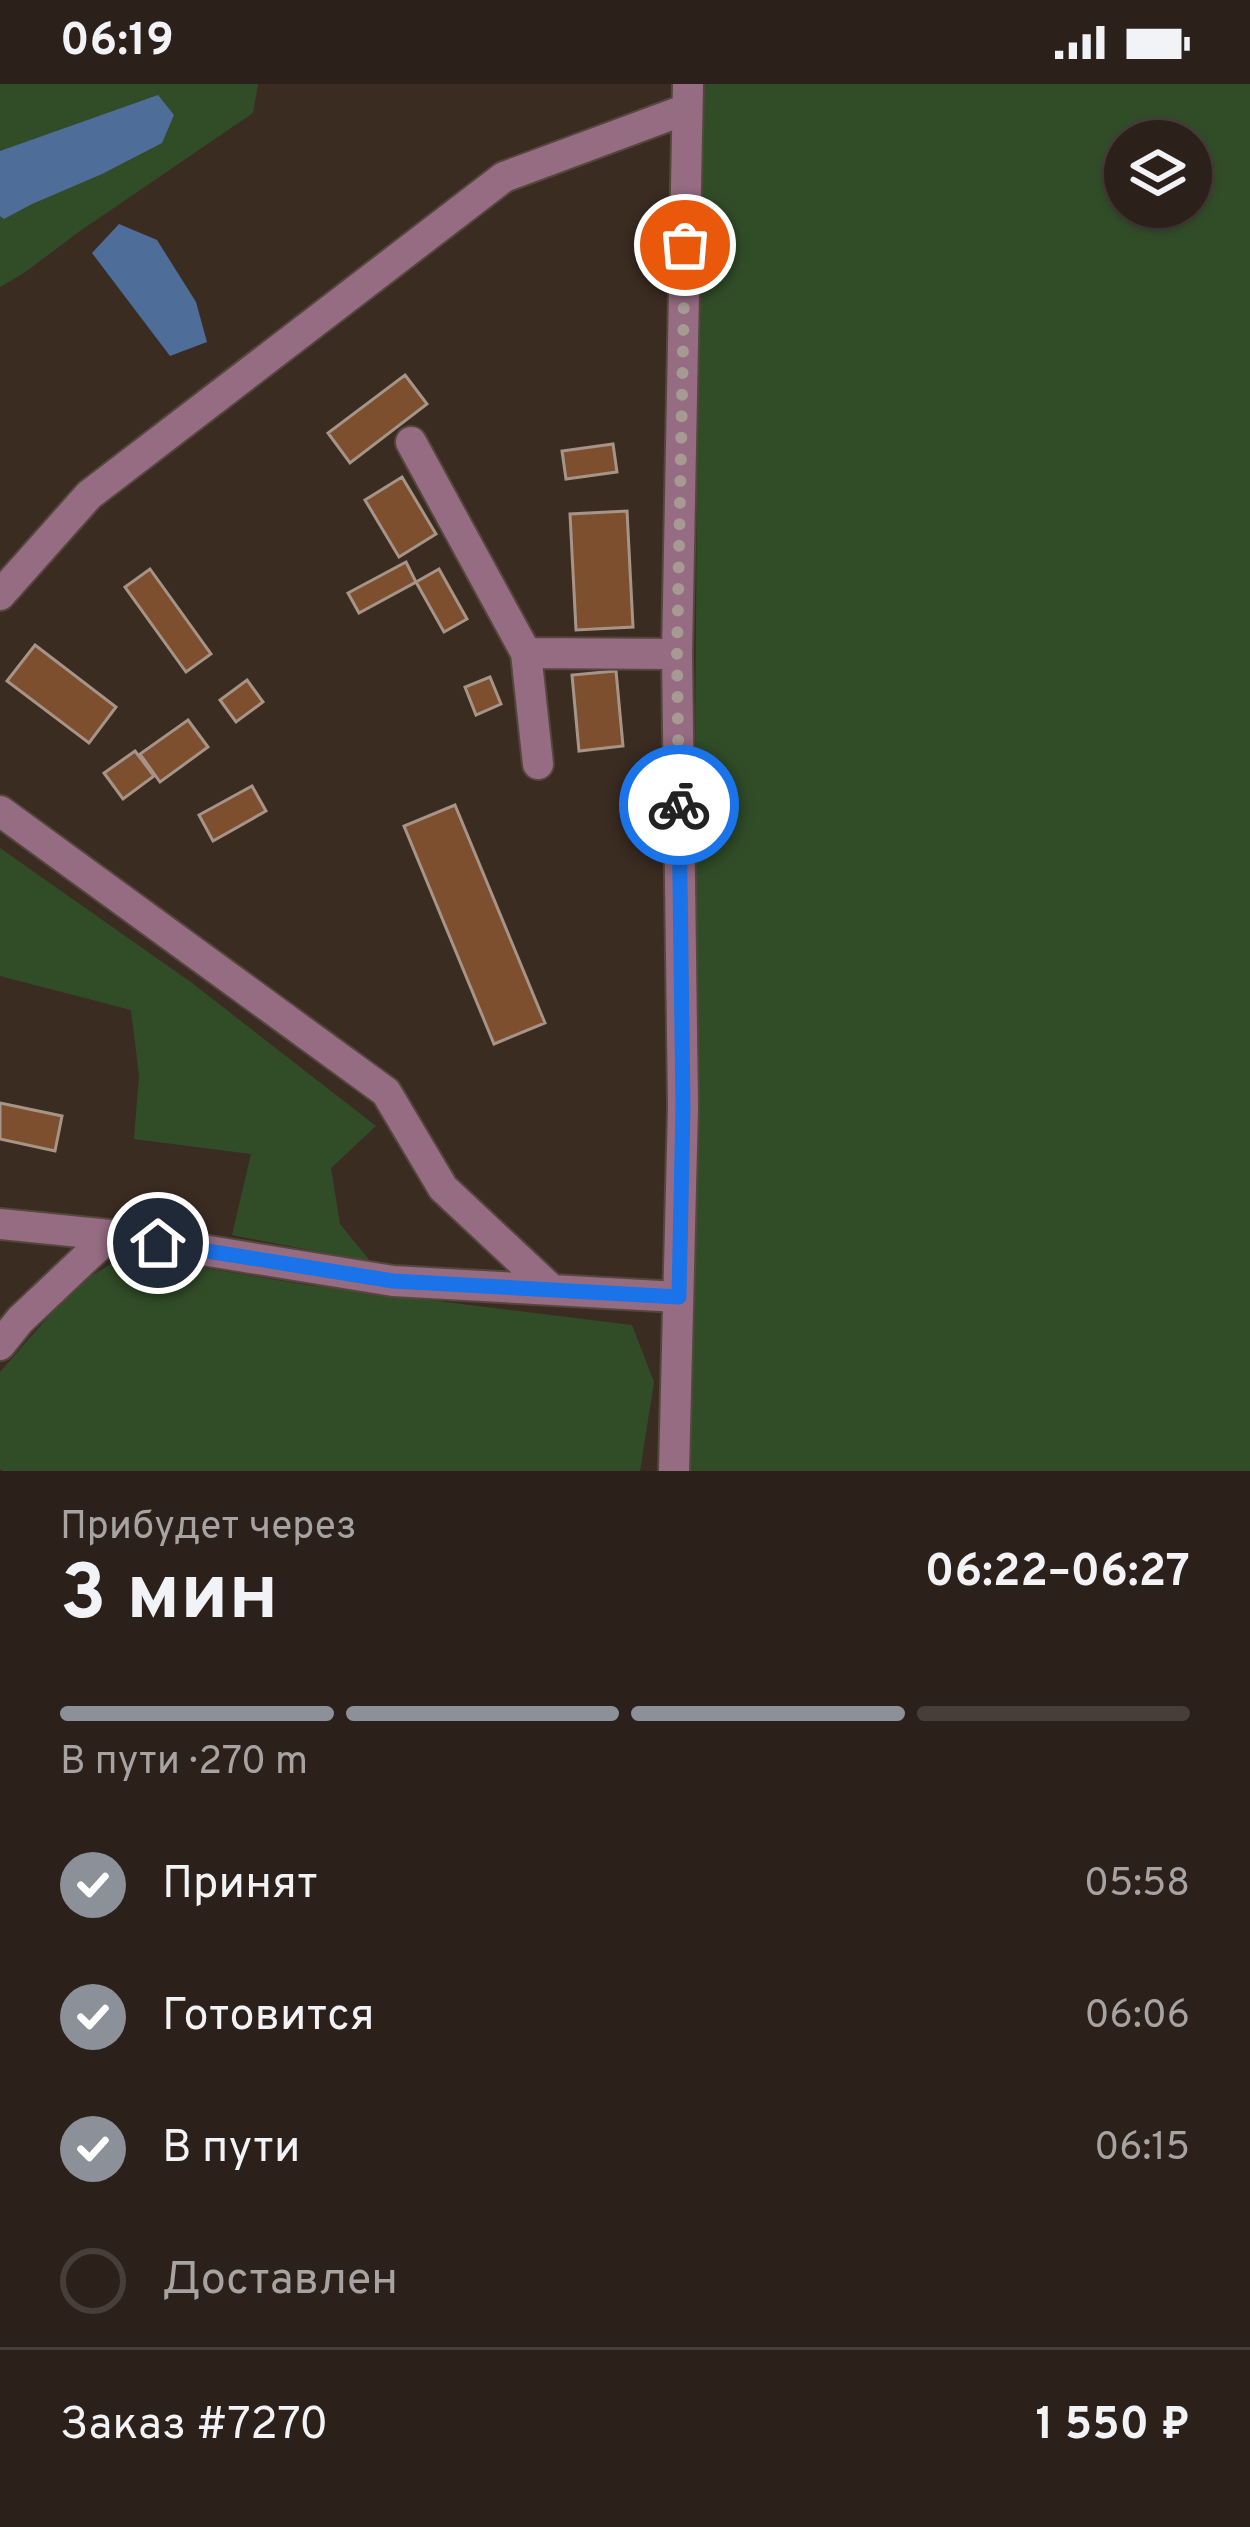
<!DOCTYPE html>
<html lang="ru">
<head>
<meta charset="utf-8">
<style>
  :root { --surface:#2c211a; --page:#342923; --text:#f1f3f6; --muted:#a6a3a2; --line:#483e39; --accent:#8c9099 }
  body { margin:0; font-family:Overpass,sans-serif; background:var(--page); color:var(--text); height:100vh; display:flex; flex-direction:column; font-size:45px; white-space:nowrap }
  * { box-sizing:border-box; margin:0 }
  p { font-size:39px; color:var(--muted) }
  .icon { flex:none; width:66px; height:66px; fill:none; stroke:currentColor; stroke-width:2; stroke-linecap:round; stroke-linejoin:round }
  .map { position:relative; height:1387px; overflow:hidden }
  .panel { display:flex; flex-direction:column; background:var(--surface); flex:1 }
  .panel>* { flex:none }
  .fabs { position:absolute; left:1104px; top:36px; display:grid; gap:24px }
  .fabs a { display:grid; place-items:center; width:108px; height:108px; border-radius:50%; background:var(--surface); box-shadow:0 3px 9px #0004,0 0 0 3px var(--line); font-size:60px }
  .pin { position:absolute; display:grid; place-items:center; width:102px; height:102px; color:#fff; margin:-51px; border:6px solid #fff; border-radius:50%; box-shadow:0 3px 12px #0007 }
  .courier { position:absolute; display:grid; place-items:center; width:120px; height:120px; margin:-60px; border:9px solid #1a73e8; border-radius:50%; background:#fff; color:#222; box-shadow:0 3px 15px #0007 }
  .summary em { font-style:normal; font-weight:700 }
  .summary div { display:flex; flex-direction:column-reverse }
  .summary { display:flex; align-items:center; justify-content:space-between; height:204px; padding:0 60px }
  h1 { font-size:78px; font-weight:700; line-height:90px }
  .bar { display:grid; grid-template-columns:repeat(4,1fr); gap:18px 12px; align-content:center; height:144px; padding:0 60px }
  .bar i { height:15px; border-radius:9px; background:var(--line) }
  .bar .current { background:var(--accent) }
  .bar p { grid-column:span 4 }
  .line { display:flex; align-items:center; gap:30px; padding:0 60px; border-top:3px solid var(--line) }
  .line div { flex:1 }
  ol { padding:0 60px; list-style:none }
  li { display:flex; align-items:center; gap:36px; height:132px }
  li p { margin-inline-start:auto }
  li .icon { padding:12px; border-radius:50%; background:var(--accent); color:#fff; stroke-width:4 }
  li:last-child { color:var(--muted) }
  li i { width:66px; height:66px; border:6px solid var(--line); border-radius:50% }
  .status { display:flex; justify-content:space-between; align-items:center; height:84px; padding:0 60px; background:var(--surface); direction:ltr }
  .status svg { height:33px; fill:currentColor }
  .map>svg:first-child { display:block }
  .green { fill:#314d28; fill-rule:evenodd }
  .water { fill:#4e6d99 }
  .building { fill:#7d4f2f; stroke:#a79488; stroke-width:3 }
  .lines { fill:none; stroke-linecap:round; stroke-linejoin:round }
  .minor-casing { stroke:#55473e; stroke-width:34 }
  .minor { stroke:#966c83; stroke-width:30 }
  .done { stroke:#a69a92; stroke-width:12; stroke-dasharray:0 21.6 }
  .route { stroke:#1a73e8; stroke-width:15 }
</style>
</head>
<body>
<div class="status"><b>06:19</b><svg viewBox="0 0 49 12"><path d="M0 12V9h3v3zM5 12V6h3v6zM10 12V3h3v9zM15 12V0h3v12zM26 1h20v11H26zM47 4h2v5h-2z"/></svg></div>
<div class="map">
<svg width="1250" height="1387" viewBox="0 0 1250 1387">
  <rect width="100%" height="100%" fill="#3b2c22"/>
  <path class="green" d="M 0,0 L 258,0 L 253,29 L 80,147 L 24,189 L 0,203 Z
    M 700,0 L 1250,0 L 1250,1387 L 685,1387 L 692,1088 ZM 1125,57 L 1191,57 L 1191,123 L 1125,123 Z
    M 0,764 L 192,899 L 376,1042 L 331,1084 L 340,1140 L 371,1178 L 232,1151 L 251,1070 L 134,1055 L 139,991 L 131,926 L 0,892 Z
    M 126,1171 L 307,1201 L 632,1241 L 654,1298 L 640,1387 L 3,1387 L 0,1385 L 0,1288 L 76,1201 Z"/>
  <path class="water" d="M 158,11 L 174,31 L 162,59 L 102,90 L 32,120 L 4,135 L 0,132 L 0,67 Z
    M 119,140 L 157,156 L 196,218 L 207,258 L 170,272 L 92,169 Z"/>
  <path class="building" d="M 405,291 L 427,320 L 350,379 L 328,349 Z
    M 613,360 L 617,388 L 566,395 L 562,367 Z
    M 402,393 L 436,450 L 399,473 L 365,416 Z
    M 627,427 L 633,543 L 576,546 L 570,430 Z
    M 406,478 L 416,498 L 359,529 L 348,509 Z
    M 150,485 L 211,570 L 186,588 L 125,503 Z
    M 439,485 L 467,535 L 444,548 L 416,498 Z
    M 35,561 L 116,623 L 89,659 L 7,597 Z
    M 616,587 L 623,662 L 579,667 L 572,591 Z
    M 490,593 L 501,620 L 476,631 L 465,603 Z
    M 247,596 L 263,618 L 236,638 L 220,616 Z
    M 188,636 L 208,663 L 160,698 L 140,670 Z
    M 135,667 L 154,692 L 123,715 L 104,689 Z
    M 252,702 L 266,727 L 213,757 L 199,731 Z
    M 455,721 L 545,939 L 494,960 L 404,742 Z
    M 0,1019 L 62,1032 L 55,1067 L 0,1055 Z"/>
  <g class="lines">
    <g class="minor-casing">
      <path id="minor" d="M 411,358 L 526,569 L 538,680
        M 0,511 L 89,411 L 504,93 L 687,25
        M 526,569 L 677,570
        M 0,727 L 386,1008 L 443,1104 L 552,1206
        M 0,1140 L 110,1151 L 393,1197 L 678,1213
        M 0,1261 L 20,1236 L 110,1151
        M 674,1387 L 683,1023 L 677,570 L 688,0"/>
    </g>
    <use href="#minor" class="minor"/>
  </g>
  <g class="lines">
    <path class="done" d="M 679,721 L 677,570 L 685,161"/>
    <path class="route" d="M 158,1159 L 393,1197 L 679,1213 L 683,1023 L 679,721"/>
  </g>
</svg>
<div class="fabs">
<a><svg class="icon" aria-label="layers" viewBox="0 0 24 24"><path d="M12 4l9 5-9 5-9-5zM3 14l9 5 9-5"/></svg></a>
</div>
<div class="pin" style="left:685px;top:161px;background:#ea580c"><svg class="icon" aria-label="bag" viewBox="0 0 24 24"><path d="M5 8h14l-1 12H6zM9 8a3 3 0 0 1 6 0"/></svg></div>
<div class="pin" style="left:158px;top:1159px;background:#1f2937"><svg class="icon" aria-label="home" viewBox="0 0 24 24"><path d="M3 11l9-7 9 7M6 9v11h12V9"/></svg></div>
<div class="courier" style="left:679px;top:721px"><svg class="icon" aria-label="bike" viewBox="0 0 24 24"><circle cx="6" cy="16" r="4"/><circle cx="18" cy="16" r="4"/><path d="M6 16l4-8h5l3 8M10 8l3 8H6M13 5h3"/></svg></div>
</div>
<section class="panel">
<div class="summary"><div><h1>3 мин</h1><p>Прибудет через</p></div><em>06:22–06:27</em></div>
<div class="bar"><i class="current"></i><i class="current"></i><i class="current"></i><i></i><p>В пути · 270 m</p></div>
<ol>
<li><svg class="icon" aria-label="check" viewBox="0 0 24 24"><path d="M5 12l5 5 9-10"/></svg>Принят<p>05:58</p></li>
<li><svg class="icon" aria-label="check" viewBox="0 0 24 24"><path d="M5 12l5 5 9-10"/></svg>Готовится<p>06:06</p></li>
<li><svg class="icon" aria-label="check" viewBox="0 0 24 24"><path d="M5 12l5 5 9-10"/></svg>В пути<p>06:15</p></li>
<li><i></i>Доставлен</li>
</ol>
<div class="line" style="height:156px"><div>Заказ #7270</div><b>1 550 ₽</b></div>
</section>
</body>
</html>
